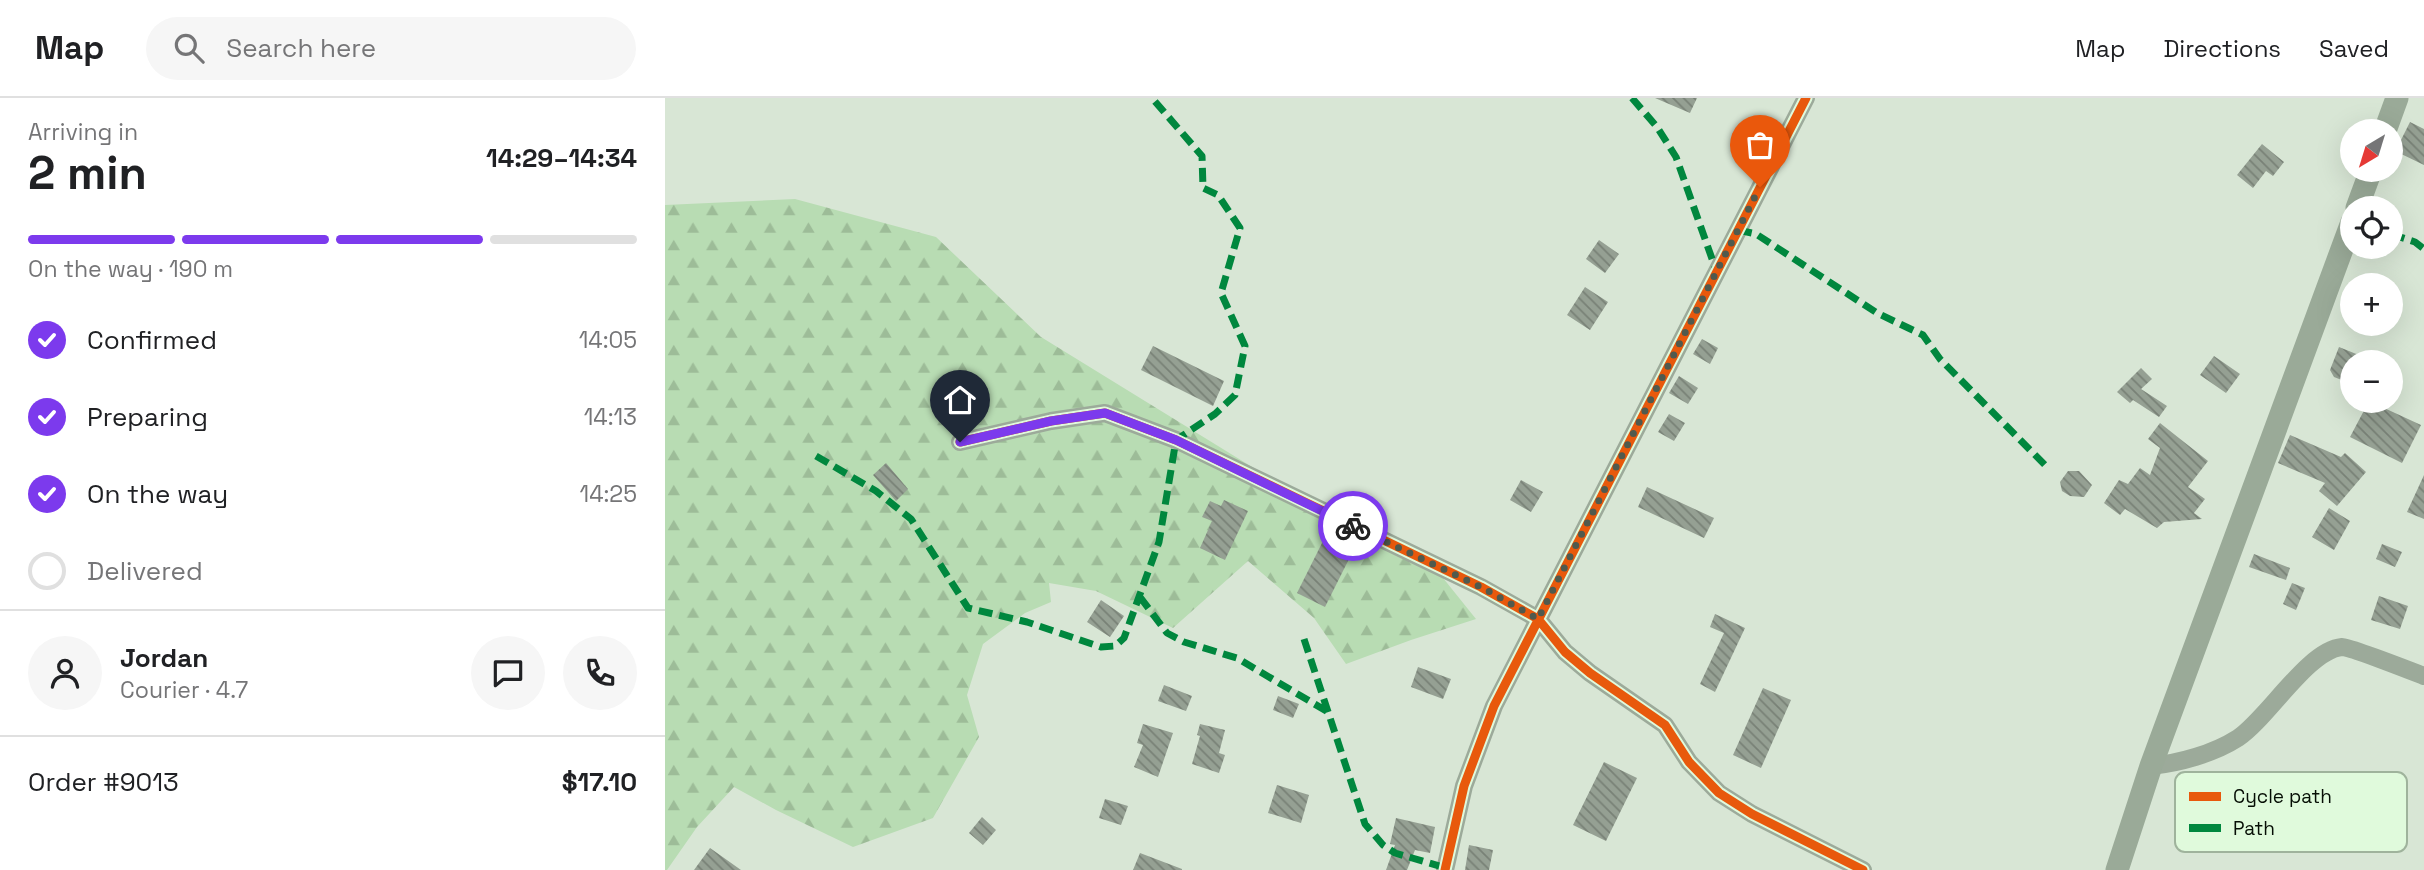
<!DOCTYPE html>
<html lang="en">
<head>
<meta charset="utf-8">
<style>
  :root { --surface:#fff; --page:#f6f6f6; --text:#202124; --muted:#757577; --line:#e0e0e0; --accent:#7c3aed }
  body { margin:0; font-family:"Space Grotesk",sans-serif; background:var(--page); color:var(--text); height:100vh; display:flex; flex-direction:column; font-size:26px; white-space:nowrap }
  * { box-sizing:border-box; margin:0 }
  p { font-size:23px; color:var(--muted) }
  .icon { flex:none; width:38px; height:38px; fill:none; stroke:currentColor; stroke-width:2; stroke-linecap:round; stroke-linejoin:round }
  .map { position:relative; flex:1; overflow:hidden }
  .details { display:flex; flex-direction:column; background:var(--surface); width:665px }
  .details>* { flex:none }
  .needle { width:46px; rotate:218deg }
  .controls { position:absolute; left:1675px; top:21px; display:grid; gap:14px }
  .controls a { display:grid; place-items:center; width:63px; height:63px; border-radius:50%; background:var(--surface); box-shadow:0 7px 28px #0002; font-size:35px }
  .pin { position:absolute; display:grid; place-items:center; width:60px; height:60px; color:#fff; margin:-72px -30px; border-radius:50% 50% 50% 0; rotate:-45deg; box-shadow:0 0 7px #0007 }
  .pin .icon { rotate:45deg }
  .courier { position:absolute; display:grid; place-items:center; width:70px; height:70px; margin:-35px; border:5px solid #7c3aed; border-radius:50%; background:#fff; color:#222; box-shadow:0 2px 9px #0007 }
  .overview em { font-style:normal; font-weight:700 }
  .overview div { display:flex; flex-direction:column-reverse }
  .overview { display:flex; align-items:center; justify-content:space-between; height:119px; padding:0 28px }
  h1 { font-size:46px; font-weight:700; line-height:52px }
  .bar { display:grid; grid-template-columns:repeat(4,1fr); gap:10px 7px; align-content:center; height:84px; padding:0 28px }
  .bar i { height:9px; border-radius:5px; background:var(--line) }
  .bar .on { background:var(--accent) }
  .bar p { grid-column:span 4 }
  .line { display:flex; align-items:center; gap:18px; padding:0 28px; border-top:2px solid var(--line) }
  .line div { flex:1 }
  .round { display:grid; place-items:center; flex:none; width:74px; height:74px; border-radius:37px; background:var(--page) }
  ol { padding:0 28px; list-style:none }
  li { display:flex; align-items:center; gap:21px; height:77px }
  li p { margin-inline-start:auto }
  li .icon { padding:7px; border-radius:50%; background:var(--accent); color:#fff; stroke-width:4 }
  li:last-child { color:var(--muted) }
  li i { width:38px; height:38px; border:4px solid var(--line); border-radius:50% }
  header { display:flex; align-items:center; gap:42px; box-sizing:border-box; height:98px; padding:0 35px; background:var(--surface); border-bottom:2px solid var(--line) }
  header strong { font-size:33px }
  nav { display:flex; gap:38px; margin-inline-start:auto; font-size:24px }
  .search { width:490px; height:63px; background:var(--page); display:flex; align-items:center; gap:18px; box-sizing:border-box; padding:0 24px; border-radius:38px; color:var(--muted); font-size:26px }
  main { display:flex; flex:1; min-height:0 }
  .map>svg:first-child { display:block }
  .forest { fill:url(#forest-firs) }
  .building { fill:url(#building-back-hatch) }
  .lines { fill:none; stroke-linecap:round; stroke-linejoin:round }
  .minor { stroke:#9caa9a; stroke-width:18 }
  .secondary { stroke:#9aaa98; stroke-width:23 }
  .quiet { stroke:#00873e; stroke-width:7; stroke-dasharray:14 7; stroke-linecap:butt }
  .cycleway-casing { stroke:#e0fadc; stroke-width:13 }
  .cycleway { stroke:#e8590c; stroke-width:9 }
  .done { stroke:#505a4e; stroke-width:7; stroke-dasharray:0 12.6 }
  .route { stroke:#7c3aed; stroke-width:9 }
  .key { fill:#e0fadc; stroke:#9fb39c; stroke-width:2 }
  .key-label { font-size:19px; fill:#060e05 }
</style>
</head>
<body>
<header>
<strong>Map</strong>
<div class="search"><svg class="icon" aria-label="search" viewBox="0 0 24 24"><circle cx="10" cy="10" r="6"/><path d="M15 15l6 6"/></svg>Search here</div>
<nav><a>Map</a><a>Directions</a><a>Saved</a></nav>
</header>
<main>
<section class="details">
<div class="overview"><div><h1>2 min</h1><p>Arriving in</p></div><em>14:29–14:34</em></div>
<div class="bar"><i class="on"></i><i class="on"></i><i class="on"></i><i></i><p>On the way · 190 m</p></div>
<ol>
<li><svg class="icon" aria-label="check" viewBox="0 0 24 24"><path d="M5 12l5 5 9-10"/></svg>Confirmed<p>14:05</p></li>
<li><svg class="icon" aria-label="check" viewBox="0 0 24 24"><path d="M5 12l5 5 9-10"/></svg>Preparing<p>14:13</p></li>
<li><svg class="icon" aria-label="check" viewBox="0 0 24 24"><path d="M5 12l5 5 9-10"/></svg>On the way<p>14:25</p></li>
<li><i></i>Delivered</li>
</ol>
<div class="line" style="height:126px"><a class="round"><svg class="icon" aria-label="person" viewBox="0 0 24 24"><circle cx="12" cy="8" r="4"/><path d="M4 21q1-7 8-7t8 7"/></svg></a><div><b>Jordan</b><p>Courier · 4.7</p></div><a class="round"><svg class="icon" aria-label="chat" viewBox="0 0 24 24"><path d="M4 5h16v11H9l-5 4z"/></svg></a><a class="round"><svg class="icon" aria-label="phone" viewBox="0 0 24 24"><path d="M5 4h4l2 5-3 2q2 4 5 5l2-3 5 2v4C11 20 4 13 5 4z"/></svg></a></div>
<div class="line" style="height:91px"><div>Order #9013</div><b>$17.10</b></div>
</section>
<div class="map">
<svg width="1759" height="772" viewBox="0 0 1759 772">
  <defs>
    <pattern id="forest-firs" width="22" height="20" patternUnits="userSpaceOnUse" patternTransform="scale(1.75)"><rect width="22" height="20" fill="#b8dcb3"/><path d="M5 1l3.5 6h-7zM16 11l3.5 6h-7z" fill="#9dbc98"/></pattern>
    <pattern id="building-back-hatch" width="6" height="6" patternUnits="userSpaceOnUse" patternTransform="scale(1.75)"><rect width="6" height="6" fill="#95a093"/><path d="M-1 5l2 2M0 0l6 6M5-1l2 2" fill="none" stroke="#788176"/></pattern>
  </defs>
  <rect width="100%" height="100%" fill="#d8e6d5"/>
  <path class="forest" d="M 130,101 L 271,139 L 376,239 L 675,423 L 766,465 L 811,521 L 746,542 L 681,566 L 649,520 L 583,463 L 508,530 L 431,493 L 384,485 L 386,504 L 360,515 L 318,546 L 302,597 L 314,639 L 268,720 L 188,749 L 111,712 L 69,689 L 32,729 L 2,772 L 0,772 L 0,107 Z"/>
  <path class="building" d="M 990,0 L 1032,0 L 1025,15 Z
    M 1745,24 L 1759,31 L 1759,67 L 1726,51 L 1732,40 L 1736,42 Z
    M 1597,46 L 1619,64 L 1608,78 L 1601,73 L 1588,90 L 1572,77 Z
    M 934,142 L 954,156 L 940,175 L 921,161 Z
    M 920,189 L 943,204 L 925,232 L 902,217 Z
    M 1037,241 L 1053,250 L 1045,266 L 1028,256 Z
    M 488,248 L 559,283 L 548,308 L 476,272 Z
    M 1674,249 L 1711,264 L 1687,264 L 1687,286 L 1669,279 L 1665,272 Z
    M 1549,258 L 1575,276 L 1561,295 L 1535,277 Z
    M 1476,270 L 1487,281 L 1476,291 L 1502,308 L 1494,319 L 1468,302 L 1465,305 L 1452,294 Z
    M 1014,278 L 1033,290 L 1023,306 L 1004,295 Z
    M 1704,303 L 1756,327 L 1737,365 L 1685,339 Z
    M 1004,316 L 1020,325 L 1009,343 L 993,334 Z
    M 1495,325 L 1543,363 L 1523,389 L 1540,401 L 1529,415 L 1537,421 L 1499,424 L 1492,430 L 1460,411 L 1455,417 L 1439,405 L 1454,382 L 1463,386 L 1475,370 L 1485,377 L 1495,350 L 1483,341 Z
    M 1625,337 L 1676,359 L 1680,355 L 1701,374 L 1672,408 L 1654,393 L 1660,385 L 1613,365 Z
    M 221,365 L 243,391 L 231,403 L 208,377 Z
    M 1403,373 L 1414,373 L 1427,387 L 1419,399 L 1405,398 L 1397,393 L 1395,384 Z
    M 1759,377 L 1759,421 L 1742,414 Z
    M 856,382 L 878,394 L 866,414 L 845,402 Z
    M 982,389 L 1049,420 L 1039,440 L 973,409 Z
    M 559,402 L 583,413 L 560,462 L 535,450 L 547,423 L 537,419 L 545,403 L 556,408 Z
    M 1664,410 L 1685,423 L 1669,452 L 1647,439 Z
    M 660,439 L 688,453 L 660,509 L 632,495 Z
    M 1717,446 L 1737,454 L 1730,469 L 1711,461 Z
    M 1589,456 L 1625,470 L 1621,482 L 1584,469 Z
    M 1627,485 L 1640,490 L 1631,512 L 1618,506 Z
    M 1714,498 L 1743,508 L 1735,531 L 1706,522 Z
    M 436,502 L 459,518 L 445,539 L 422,524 Z
    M 1050,516 L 1080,530 L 1050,594 L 1035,586 L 1059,535 L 1045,529 Z
    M 753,569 L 786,581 L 778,601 L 746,589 Z
    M 499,587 L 527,598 L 521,613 L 493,603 Z
    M 1098,590 L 1126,602 L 1096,670 L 1068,657 Z
    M 613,598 L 634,606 L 628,620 L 608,612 Z
    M 478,626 L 508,635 L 493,679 L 469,669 L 478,647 L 472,645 Z
    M 535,626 L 560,632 L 554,655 L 560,657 L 554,675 L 527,666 L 535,638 L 532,637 Z
    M 939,664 L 972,680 L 941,743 L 908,727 Z
    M 612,687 L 644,697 L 636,725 L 603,715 Z
    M 440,701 L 463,708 L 456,727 L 434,720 Z
    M 317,719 L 331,732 L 318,747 L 304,735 Z
    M 731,720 L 770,729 L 765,755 L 750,752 L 742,772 L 721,772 L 730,747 L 725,746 Z
    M 804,747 L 828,752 L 824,772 L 800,772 Z
    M 45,750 L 76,772 L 29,772 Z
    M 475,755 L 517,771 L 517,772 L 468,772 Z"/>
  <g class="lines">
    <path class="minor" d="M 295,344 L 386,323 L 440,315 L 511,342 L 816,489 L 873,521 L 900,554 L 925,575 L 1000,627 L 1024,664 L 1054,695 L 1087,716 L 1198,772
      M 1486,668 C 1514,665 1548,656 1573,640 C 1603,620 1643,552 1677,549 C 1685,549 1746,573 1759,578
      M 780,772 L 799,688 L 829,608 L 1141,0"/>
    <path class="secondary" d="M 1720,33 L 1732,0
      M 1692,110 L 1706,72
      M 1452,772 L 1486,668 L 1687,124"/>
    <path class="quiet" d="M 967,0 L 992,29 L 1011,59 L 1051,172
      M 1073,132 L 1091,136 L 1212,215 L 1258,237 L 1275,261 L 1381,368
      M 1726,136 L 1750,144 L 1759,151
      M 151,358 L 211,393 L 246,421 L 303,510 L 362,524 L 436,549 L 450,548 L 459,540 L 494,444 L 511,342 L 550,316 L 570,297 L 580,248 L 556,195 L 575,130 L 553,97 L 538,90 L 537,58 L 487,0
      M 475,499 L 502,535 L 519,544 L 572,560 L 663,614
      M 639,541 L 700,726 L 718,747 L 730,755 L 781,770"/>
    <g class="cycleway-casing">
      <path id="cycleway" d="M 295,344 L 386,323 L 440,315 L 511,342 L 816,489 L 873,521 L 900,554 L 925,575 L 1000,627 L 1024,664 L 1054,695 L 1087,716 L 1198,772
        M 780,772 L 799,688 L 829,608 L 1141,0"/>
    </g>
    <use href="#cycleway" class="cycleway"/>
  </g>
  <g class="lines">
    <path class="done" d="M 688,428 L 816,489 L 873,521 L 1095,89"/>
    <path class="route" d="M 295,344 L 386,323 L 440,315 L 511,342 L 688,428"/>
  </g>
  <rect x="1510" y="674" width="232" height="80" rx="10" class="key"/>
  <rect x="1524" y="694" width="32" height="9" fill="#e8590c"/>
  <rect x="1524" y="726" width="32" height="8" fill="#00873e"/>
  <g class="key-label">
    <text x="1568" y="705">Cycle path</text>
    <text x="1568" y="737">Path</text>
  </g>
</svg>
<div class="controls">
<a><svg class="needle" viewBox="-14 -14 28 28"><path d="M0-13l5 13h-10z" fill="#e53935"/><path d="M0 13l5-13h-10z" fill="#757577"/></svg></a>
<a><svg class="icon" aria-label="locate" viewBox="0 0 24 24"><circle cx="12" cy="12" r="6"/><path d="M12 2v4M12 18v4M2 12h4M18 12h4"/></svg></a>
<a>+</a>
<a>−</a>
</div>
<div class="pin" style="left:1095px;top:89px;background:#ea580c"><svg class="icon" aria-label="bag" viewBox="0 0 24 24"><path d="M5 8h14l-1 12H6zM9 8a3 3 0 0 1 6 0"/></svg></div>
<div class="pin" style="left:295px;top:344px;background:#1f2937"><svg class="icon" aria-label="home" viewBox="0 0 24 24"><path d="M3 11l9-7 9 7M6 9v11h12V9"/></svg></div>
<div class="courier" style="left:688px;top:428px"><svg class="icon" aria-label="bike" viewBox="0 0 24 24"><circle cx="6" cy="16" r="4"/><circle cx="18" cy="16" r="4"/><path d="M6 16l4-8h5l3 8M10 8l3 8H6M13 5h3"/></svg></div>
</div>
</main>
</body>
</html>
